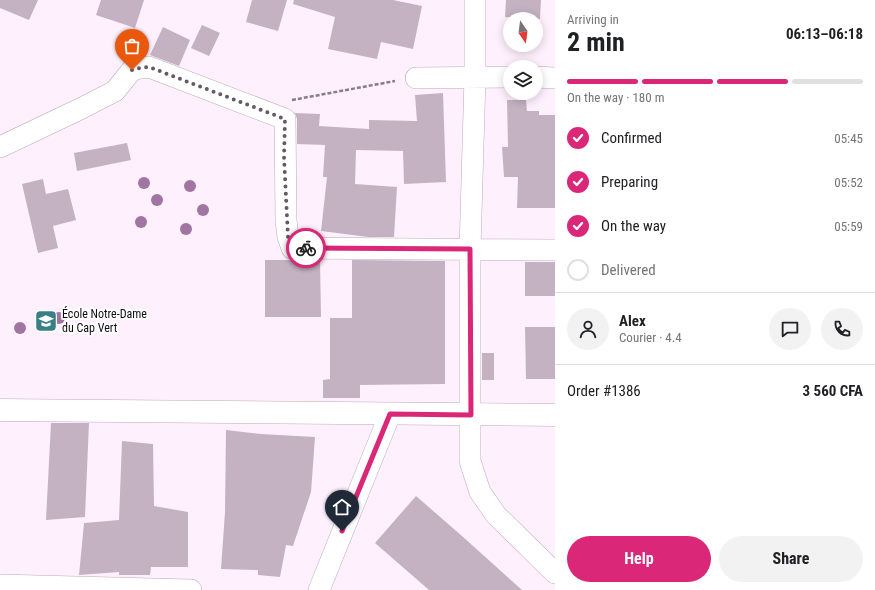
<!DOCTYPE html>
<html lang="en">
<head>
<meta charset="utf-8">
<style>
  :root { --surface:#fff; --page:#f2f2f2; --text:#202124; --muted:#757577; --line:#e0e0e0; --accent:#db2777 }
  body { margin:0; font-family:"Roboto Condensed",sans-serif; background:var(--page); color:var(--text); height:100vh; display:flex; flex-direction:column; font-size:15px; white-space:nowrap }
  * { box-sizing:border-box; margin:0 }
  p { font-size:13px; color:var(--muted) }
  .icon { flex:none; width:22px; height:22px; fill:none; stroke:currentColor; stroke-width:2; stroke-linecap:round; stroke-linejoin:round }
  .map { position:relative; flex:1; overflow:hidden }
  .panel { display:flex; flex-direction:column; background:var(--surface); width:320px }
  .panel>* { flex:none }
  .needle { width:26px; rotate:166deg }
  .fabs { position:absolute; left:503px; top:12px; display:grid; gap:8px }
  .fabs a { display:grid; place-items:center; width:40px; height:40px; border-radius:50%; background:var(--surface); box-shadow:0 2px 10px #0003; font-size:20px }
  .pin { position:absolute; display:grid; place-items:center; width:34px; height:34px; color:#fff; margin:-41px -17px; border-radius:50% 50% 50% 0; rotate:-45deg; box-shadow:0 0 4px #0007 }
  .pin .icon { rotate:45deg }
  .courier { position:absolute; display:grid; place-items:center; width:40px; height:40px; margin:-20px; border:3px solid #db2777; border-radius:50%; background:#fff; color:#222; box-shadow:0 1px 5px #0007 }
  .head em { font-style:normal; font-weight:700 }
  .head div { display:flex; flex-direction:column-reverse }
  .head { display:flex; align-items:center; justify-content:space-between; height:68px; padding:0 12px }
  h1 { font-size:26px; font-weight:700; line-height:30px }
  .bar { display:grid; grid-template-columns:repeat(4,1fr); gap:6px 4px; align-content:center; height:48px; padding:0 12px }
  .bar i { height:5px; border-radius:3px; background:var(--line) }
  .bar .on { background:var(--accent) }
  .bar p { grid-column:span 4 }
  .line { display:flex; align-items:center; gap:10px; padding:0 12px; border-top:1px solid var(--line) }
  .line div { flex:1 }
  .round { display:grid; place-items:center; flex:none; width:42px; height:42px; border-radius:21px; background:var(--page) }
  ol { padding:0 12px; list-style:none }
  li { display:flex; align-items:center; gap:12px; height:44px }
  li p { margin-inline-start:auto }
  li .icon { padding:4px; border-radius:50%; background:var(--accent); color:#fff; stroke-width:4 }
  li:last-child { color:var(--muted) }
  li i { width:22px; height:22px; border:2px solid var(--line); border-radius:50% }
  .button { display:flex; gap:8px; margin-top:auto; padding:8px 12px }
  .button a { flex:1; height:46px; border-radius:24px; background:var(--accent); color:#fff; font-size:16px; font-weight:700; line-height:46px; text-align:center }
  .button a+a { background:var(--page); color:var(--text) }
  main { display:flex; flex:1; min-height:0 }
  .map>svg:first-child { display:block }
  .building { fill:#c4b2c3 }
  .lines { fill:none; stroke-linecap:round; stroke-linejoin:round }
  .street-casing { stroke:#bcaabb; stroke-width:22 }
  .secondary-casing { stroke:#bcaabb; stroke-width:23 }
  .path { stroke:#887d87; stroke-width:2.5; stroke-dasharray:4 2; stroke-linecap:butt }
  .street { stroke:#fff; stroke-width:21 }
  .secondary { stroke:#fff; stroke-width:22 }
  .tree { fill:#a175a1 }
  .done { stroke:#645b64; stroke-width:4; stroke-dasharray:0 7.2 }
  .route { stroke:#db2777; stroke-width:5 }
  .labels { text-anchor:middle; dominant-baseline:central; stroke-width:4; stroke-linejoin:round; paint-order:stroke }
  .poi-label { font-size:12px; fill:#110b11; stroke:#fff; text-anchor:start }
</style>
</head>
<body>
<main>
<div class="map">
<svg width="555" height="590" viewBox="0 0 555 590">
  <rect width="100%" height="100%" fill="#fff0fe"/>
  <path class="building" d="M 0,0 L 38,0 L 29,20 L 0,8 Z
    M 101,0 L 144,0 L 135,28 L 96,15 Z
    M 252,0 L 287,0 L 278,31 L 246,22 Z
    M 294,0 L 393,0 L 422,6 L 413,49 L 381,42 L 377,59 L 328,49 L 335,17 L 293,4 Z
    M 506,0 L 541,0 L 540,19 L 505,17 Z
    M 202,25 L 220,33 L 209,56 L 191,48 Z
    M 163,27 L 190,40 L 179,66 L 150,55 Z
    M 443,93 L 446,182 L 404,184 L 403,151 L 356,150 L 355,184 L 397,187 L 394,237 L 368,237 L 321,231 L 327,177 L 323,177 L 325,145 L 297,144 L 297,119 L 295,113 L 320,114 L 319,126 L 369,129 L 369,120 L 417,121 L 415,95 Z
    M 507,100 L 526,100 L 527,111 L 539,111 L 539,115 L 555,115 L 555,208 L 517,208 L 518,177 L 504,177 L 502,147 L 508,147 Z
    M 127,143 L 131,160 L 77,171 L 74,153 Z
    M 43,179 L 46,194 L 68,189 L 76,220 L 53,226 L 58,248 L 38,253 L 22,184 Z
    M 265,260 L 320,260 L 321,317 L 265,317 Z
    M 352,260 L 445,261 L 445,384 L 360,385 L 360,398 L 323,398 L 323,380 L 330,379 L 330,318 L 352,318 Z
    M 525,262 L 555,262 L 555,296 L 525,296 Z
    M 525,327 L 555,327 L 555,379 L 526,379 Z
    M 482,353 L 494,353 L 494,380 L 482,380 Z
    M 51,423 L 89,423 L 85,517 L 46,520 Z
    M 226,430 L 261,434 L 315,437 L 311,492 L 293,546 L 286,545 L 280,577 L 258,575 L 258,570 L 221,569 L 225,512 Z
    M 122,441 L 153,444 L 154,506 L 188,512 L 188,567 L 151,567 L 150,575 L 119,575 L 119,572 L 79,575 L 84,523 L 119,520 Z
    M 416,496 L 462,536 L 522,590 L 429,590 L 375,543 Z"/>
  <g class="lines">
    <g class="street-casing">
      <path id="street" d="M 475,0 L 475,77 L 470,249 L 470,461 L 480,492 L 496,515 L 555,573
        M 536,77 L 555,78
        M 416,78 L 510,77
        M 0,147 L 80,109 L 115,91 L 132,70 L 140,68 L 149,67 L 285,119 L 286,220 L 288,237 L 292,248 L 555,250
        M 0,585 L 191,590
        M 319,590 L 390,414"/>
    </g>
    <g class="secondary-casing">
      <path id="secondary" d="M 0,410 L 555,415"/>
    </g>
    <path class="path" d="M 292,100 L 395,81"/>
    <use href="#street" class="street"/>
    <use href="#secondary" class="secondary"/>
  </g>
  <g class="tree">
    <circle cx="144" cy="183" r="6"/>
    <circle cx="190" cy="186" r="6"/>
    <circle cx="157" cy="200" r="6"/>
    <circle cx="203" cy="210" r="6"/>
    <circle cx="141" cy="222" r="6"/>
    <circle cx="186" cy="229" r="6"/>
    <circle cx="59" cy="318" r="6"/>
    <circle cx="20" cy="328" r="6"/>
  </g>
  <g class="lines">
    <path class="done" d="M 132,70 L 140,68 L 149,67 L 285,119 L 284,157 L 288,237 L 292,248 L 306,248"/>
    <path class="route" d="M 306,248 L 470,249 L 471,415 L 390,414 L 342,531"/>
  </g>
  <defs>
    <g id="school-square" transform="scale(1.15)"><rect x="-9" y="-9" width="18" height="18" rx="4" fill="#387f88" stroke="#fff"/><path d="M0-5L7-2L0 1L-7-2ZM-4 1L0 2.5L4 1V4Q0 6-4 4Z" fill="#fff"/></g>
  </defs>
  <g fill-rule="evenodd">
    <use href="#school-square" x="46" y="321"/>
  </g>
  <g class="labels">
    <g class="poi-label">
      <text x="62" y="314">École Notre-Dame<tspan x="62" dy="14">du Cap Vert</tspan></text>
    </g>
  </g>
</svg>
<div class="fabs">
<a><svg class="needle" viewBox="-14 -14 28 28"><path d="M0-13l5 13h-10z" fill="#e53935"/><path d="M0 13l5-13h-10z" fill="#757577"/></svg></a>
<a><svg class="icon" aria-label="layers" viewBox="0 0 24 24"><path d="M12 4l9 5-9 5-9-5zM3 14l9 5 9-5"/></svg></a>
</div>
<div class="pin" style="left:132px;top:70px;background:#ea580c"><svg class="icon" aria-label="bag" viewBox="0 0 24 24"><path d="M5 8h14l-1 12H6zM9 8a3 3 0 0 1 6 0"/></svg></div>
<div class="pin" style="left:342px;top:531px;background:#1f2937"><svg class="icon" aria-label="home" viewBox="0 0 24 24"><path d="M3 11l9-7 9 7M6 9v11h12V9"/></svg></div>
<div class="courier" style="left:306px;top:248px"><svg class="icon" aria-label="bike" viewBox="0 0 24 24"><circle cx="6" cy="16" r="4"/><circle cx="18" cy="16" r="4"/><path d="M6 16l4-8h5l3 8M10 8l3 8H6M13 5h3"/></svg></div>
</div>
<section class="panel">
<div class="head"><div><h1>2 min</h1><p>Arriving in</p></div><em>06:13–06:18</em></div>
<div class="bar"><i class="on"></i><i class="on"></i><i class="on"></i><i></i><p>On the way · 180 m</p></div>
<ol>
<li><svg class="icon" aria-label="check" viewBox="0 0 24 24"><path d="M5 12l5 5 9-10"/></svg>Confirmed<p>05:45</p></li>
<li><svg class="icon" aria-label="check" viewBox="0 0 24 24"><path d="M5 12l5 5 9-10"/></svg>Preparing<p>05:52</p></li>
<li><svg class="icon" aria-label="check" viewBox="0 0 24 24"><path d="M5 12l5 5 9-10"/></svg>On the way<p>05:59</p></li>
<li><i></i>Delivered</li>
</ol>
<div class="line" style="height:72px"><a class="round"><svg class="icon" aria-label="person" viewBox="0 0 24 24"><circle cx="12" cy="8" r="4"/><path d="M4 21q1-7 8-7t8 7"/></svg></a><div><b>Alex</b><p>Courier · 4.4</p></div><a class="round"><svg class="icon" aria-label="chat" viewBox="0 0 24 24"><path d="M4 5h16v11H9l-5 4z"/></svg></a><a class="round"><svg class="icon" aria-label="phone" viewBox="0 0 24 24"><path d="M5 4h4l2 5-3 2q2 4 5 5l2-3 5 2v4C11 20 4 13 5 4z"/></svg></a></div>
<div class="line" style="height:52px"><div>Order #1386</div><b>3 560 CFA</b></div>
<div class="button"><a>Help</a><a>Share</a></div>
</section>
</main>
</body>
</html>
